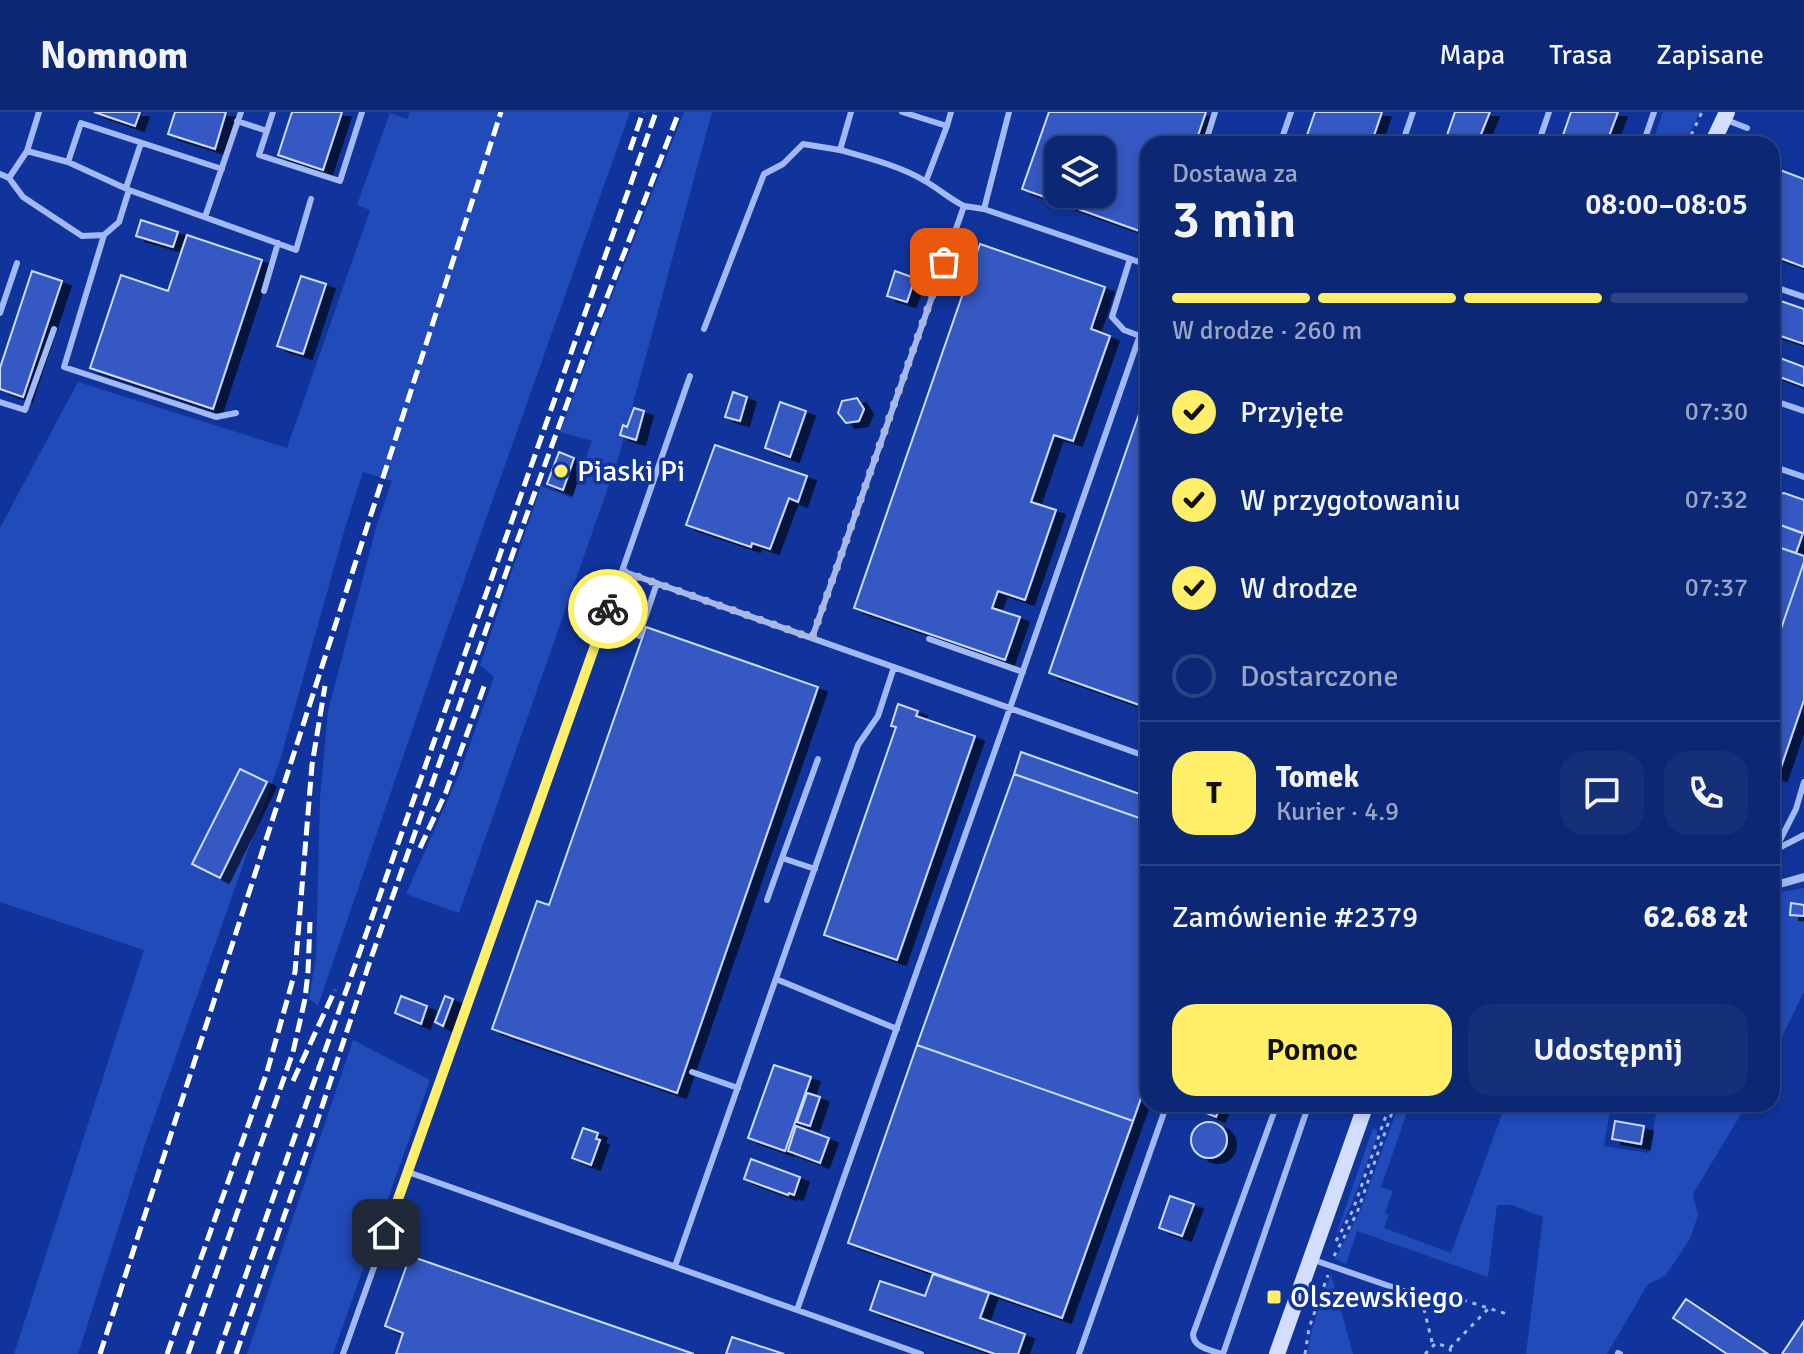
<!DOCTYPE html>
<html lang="pl">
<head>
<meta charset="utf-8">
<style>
  :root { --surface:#0c2774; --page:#152f79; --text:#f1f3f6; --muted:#9aa5c5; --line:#2c4486; --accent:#ffee67 }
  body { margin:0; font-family:Signika,sans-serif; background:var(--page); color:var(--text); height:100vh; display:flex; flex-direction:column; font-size:30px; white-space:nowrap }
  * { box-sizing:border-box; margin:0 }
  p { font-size:26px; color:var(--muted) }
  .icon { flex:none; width:44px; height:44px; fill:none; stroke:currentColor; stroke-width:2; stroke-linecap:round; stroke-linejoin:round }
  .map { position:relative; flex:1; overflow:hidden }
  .side { position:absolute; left:1140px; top:24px; width:640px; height:976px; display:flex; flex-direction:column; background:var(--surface); border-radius:24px; box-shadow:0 4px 12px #0003,0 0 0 2px var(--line) }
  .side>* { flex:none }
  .buttons { position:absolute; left:1044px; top:24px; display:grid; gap:16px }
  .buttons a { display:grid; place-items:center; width:72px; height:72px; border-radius:16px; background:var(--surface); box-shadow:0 4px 12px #0003,0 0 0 2px var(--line); font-size:40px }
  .pin { position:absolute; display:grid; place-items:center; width:68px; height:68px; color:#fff; margin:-34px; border-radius:16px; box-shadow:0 4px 12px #0006 }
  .courier { position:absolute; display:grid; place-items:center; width:80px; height:80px; margin:-40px; border:6px solid #ffee67; border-radius:50%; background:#fff; color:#222; box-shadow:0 2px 10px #0007 }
  .head em { font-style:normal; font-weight:600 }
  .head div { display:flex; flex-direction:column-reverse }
  .head { display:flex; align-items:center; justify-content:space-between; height:136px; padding:0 32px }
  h1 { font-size:52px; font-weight:600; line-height:60px }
  .bar { display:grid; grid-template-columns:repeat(4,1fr); gap:12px 8px; align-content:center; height:96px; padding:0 32px }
  .bar i { height:10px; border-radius:6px; background:var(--line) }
  .bar .current { background:var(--accent) }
  .bar p { grid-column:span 4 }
  .line { display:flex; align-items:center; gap:20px; padding:0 32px; border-top:2px solid var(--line) }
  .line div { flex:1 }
  .round { display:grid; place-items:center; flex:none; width:84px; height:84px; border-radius:24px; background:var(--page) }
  ol { padding:0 32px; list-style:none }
  li { display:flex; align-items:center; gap:24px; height:88px }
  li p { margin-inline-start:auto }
  li .icon { padding:8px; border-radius:50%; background:var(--accent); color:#111; stroke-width:4 }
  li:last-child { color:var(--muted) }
  li i { width:44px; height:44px; border:4px solid var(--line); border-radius:50% }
  .action { display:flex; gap:16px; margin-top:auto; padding:16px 32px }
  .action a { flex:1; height:92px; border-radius:24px; background:var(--accent); color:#111; font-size:32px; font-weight:600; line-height:92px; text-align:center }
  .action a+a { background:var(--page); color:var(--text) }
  header { display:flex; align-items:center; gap:48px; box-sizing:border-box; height:112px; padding:0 40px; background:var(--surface); border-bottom:2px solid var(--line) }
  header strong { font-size:38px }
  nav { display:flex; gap:44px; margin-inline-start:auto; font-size:28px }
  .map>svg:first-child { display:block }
  .green { fill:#224bba }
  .building { fill:#3459c2; stroke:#ccdafe; stroke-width:2; fill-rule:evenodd; filter:url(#shadow) }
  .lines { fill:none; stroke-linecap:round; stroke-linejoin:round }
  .path { stroke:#a3b9f5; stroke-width:3; stroke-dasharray:4 6; stroke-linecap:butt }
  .lane { stroke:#a3b9f5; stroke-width:6 }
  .street { stroke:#a3b9f5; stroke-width:8 }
  .secondary { stroke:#d3defe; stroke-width:16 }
  .rail { stroke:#fff; stroke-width:5; stroke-dasharray:14 6; stroke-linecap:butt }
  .done { stroke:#abb8dc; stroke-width:8; stroke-dasharray:0 14.4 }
  .route { stroke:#ffee67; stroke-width:10 }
  .poi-dot { fill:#ffee67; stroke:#10349b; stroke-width:3 }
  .labels { text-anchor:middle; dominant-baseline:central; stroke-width:7; stroke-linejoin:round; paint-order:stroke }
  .poi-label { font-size:30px; fill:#fff; stroke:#10349b; text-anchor:start }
</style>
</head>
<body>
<header>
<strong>Nomnom</strong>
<nav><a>Mapa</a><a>Trasa</a><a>Zapisane</a></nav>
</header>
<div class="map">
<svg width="1804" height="1242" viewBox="0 0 1804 1242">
  <defs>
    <filter id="shadow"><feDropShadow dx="9" dy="5" stdDeviation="0" flood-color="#0009"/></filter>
  </defs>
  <rect width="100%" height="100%" fill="#10349b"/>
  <path class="green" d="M 410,0 L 630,0 L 435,551 L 318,894 L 309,886 L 316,845 L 320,685 L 328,599 L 377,412 L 392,369 L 363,360 L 345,416 L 281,645 L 146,1029 L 78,1242 L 14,1242 L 144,838 L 0,790 L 0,416 L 78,270 L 287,336 L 370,98 L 357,93 L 390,1 L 407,7 Z
    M 684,0 L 712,0 L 618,347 L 459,801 L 406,782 L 460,660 L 494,565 L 480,553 L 541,374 L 572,386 L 592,329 L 560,320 L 595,227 Z
    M 1663,0 L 1700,0 L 1685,32 L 1652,32 Z
    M 1804,776 L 1804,880 L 1772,945 L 1772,785 L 1773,781 Z
    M 353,928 L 430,968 L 333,1242 L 247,1242 Z
    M 1399,992 L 1410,992 L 1381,1075 L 1393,1079 L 1385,1101 L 1389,1103 L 1384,1116 L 1451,1141 L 1502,1002 L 1499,992 L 1557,992 L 1610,999 L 1604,1034 L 1649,1041 L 1658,992 L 1747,992 L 1693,1082 L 1698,1103 L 1690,1127 L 1665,1164 L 1648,1172 L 1607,1242 L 1526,1242 L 1543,1105 L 1512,1093 L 1497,1093 L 1488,1165 L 1357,1119 L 1346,1152 L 1335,1147 L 1359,1102 Z
    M 1373,1016 L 1377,1018 L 1377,1024 L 1351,1094 L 1335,1126 Z
    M 1331,1162 L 1353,1242 L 1307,1242 L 1312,1217 Z"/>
  <path class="building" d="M 94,0 L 140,0 L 135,14 Z
    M 175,0 L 226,0 L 215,37 L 168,22 Z
    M 292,0 L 342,0 L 323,58 L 278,43 Z
    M 1049,0 L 1206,0 L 1195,32 L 1148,32 L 1148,122 L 1022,77 ZM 1058,38 L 1102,38 L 1102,82 L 1058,82 Z
    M 1315,0 L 1382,0 L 1371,32 L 1304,32 Z
    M 1455,0 L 1490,0 L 1477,32 L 1444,32 Z
    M 1571,0 L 1618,0 L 1606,32 L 1560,32 Z
    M 1772,55 L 1804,67 L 1804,155 L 1772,143 Z
    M 141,108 L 178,120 L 173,135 L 136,124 Z
    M 187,123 L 262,148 L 213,297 L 90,256 L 121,163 L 168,179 Z
    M 980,132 L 1105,175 L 1091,217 L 1110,224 L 1073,329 L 1054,323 L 1031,390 L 1056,398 L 1025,488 L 998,479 L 992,496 L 1020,505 L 1005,548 L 854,496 Z
    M 32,159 L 62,169 L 23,285 L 0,277 L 0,256 Z
    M 895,159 L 915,166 L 907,190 L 887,184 Z
    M 301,164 L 326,172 L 303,242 L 277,234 Z
    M 1772,186 L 1804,197 L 1804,232 L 1772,221 Z
    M 1772,243 L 1804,255 L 1804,274 L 1772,262 Z
    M 1148,276 L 1148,596 L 1049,561 Z
    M 733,280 L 747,285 L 740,309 L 725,305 Z
    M 857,286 L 864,297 L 859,309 L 846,311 L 838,301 L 842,289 Z
    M 780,290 L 806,299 L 790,345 L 765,336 Z
    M 634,296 L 644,299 L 636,328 L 620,323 L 623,313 L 627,315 Z
    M 715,333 L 807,364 L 798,390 L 789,386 L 770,437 L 752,431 L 751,435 L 686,413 Z
    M 559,340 L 574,346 L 563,378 L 547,372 Z
    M 1772,380 L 1779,382 L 1784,381 L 1804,388 L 1804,422 L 1772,410 Z
    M 1772,410 L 1803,421 L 1796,441 L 1772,433 Z
    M 1772,433 L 1804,444 L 1804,450 L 1772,543 Z
    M 1804,450 L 1804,588 L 1778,664 L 1772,662 L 1772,543 Z
    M 646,515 L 818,575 L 677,981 L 492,917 L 537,789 L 549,793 Z
    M 898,592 L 918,599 L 916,604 L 975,624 L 897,848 L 824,823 L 896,615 L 891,614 Z
    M 1021,640 L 1148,685 L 1148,709 L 1014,662 Z
    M 240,657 L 267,670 L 220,766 L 192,752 Z
    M 1014,662 L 1148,709 L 1148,966 L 1133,1009 L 917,933 Z
    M 1791,791 L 1804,793 L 1804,804 L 1790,803 Z
    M 401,884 L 427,894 L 421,912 L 395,901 Z
    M 445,884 L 453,887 L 443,914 L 435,910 Z
    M 917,933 L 1133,1009 L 1062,1206 L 848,1131 Z
    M 774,953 L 811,965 L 785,1039 L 748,1026 Z
    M 807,981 L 820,985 L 810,1014 L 797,1010 Z
    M 1203,992 L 1221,992 L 1216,1005 L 1201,999 Z
    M 1615,1009 L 1644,1014 L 1641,1032 L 1612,1027 Z
    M1191 1028a18 18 0 1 1 36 0a18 18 0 1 1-36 0Z
    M 796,1014 L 829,1026 L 820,1051 L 788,1039 Z
    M 583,1016 L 598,1021 L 596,1027 L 600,1028 L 591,1053 L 572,1046 Z
    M 751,1047 L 800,1065 L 794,1083 L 789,1081 L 788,1083 L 744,1067 Z
    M 1170,1084 L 1194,1092 L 1182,1124 L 1159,1116 Z
    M 410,1144 L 694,1242 L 396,1242 L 403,1221 L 385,1214 Z
    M 933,1162 L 989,1181 L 980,1206 L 1025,1222 L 1018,1242 L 995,1242 L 870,1198 L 880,1169 L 925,1184 Z
    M 1686,1187 L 1768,1242 L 1727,1242 L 1673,1206 Z
    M 1804,1209 L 1804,1242 L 1782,1242 Z
    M 732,1225 L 784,1242 L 726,1242 Z"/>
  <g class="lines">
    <path class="path" d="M 1687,32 L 1702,0
      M 1336,1129 L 1353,1098 L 1390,992
      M 1334,1144 L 1357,1101 L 1395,992
      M 1463,1188 L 1510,1203
      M 1424,1197 L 1433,1234
      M 1450,1236 L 1489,1196
      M 1305,1242 L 1309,1216 L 1328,1163
      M 1425,1242 L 1436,1231 L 1450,1236 L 1451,1242"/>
    <path class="lane" d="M 273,0 L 259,43 L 340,69 L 362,0
      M 851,0 L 840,38 C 868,46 900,54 925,69 C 939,77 950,87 964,94
      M 902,0 L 947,14 L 926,69
      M 1724,7 L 1747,16
      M 237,9 L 267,19
      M 947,14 L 951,0
      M 1205,32 L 1215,0
      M 1280,32 L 1291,0
      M 1402,32 L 1413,0
      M 1538,32 L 1549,0
      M 1643,32 L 1654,0
      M 27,39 L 39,0
      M 68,50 L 81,11 L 222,57
      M 0,62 L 9,66 L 23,85 L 82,124 L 104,123 L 119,110 L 129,78
      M 9,66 L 27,39 L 68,50 L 129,78 L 296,138 L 311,87
      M 126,76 L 141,31
      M 984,97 L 1009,0
      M 205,105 L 241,0
      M 104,123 L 64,255 L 216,305 L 236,301
      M 1130,147 L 1112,205 L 1124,218 L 1140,224
      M 1772,174 L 1804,185
      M 264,179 L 278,131
      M 0,201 L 17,151
      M 704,217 L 764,62 L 783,52 L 803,32 L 840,38
      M 1772,288 L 1804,299
      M 0,290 L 25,298 L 54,217
      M 1772,354 L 1804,365
      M 622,459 L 690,264
      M 639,524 L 657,471
      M 812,526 L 964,94 L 984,97 L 1148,153
      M 929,527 L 1023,560
      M 1775,738 L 1804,723
      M 1772,739 L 1775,738 L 1796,697 L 1804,670
      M 815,757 L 782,746 L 818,647
      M 767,788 L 782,746
      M 776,867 L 897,917
      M 692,960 L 738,976
      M 408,1060 L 921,1242
      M 1311,1147 L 1421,1185
      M 675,1154 L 858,633 L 878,604 L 894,555
      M 797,1198 L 1010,596 L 1148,200
      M 1618,1241 L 1620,1242
      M 343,1242 L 622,459 L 1148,645
      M 1079,1242 L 1167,992
      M 1222,1242 C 1211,1238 1193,1236 1193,1222 L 1277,992
      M 1223,1242 L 1309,992"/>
    <path class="street" d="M 1772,774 L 1804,765"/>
    <path class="secondary" d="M 1712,32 L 1727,0
      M 1277,1242 L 1366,992"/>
    <path class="rail" d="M 630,38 L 643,0
      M 510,449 L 588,234 L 679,0
      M 420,736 L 446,680 L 486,569
      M 293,969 L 335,878
      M 100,1242 L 501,0
      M 167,1242 L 267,960 L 295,860 L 312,653 L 325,574
      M 188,1242 L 293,940 L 305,887 L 308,860 L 310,810
      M 218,1242 L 656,0
      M 236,1242 L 315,1016 L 369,852 L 513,441"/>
  </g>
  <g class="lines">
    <path class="done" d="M 608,497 L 622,459 L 812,526 L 944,150"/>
    <path class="route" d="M 386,1121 L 608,497"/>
  </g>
  <g class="poi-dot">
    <circle cx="561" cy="359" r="8"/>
    <rect x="1266" y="1177" width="16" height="16" rx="4"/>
  </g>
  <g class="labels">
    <g class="poi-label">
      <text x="577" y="359">Piaski Pi</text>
      <text x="1290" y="1185">Olszewskiego</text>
    </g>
  </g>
</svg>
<div class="buttons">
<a><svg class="icon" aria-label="layers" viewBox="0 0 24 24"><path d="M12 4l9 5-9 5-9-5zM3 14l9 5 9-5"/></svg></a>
</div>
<div class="pin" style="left:944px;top:150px;background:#ea580c"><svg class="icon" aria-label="bag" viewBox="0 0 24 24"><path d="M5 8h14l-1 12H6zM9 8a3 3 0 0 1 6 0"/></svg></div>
<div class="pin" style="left:386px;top:1121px;background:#1f2937"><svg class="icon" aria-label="home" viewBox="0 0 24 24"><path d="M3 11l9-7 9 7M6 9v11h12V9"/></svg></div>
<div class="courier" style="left:608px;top:497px"><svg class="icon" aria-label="bike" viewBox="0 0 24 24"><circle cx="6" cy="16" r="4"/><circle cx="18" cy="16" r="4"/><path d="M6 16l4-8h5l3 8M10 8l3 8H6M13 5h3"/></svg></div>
<section class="side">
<div class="head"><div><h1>3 min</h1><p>Dostawa za</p></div><em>08:00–08:05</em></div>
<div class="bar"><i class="current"></i><i class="current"></i><i class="current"></i><i></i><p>W drodze · 260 m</p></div>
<ol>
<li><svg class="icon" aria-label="check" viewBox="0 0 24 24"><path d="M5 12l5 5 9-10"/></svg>Przyjęte<p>07:30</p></li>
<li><svg class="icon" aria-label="check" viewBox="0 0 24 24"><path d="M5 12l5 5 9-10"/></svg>W przygotowaniu<p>07:32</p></li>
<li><svg class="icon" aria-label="check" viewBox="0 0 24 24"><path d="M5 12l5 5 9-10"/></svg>W drodze<p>07:37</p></li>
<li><i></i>Dostarczone</li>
</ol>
<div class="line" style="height:144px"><b class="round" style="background:var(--accent);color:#111">T</b><div><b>Tomek</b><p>Kurier · 4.9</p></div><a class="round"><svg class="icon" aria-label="chat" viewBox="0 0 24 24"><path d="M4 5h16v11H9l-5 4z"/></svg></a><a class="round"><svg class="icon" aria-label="phone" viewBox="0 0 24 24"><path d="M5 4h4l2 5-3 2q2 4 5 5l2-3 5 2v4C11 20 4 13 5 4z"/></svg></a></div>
<div class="line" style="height:104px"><div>Zamówienie #2379</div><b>62.68 zł</b></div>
<div class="action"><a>Pomoc</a><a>Udostępnij</a></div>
</section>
</div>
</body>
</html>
